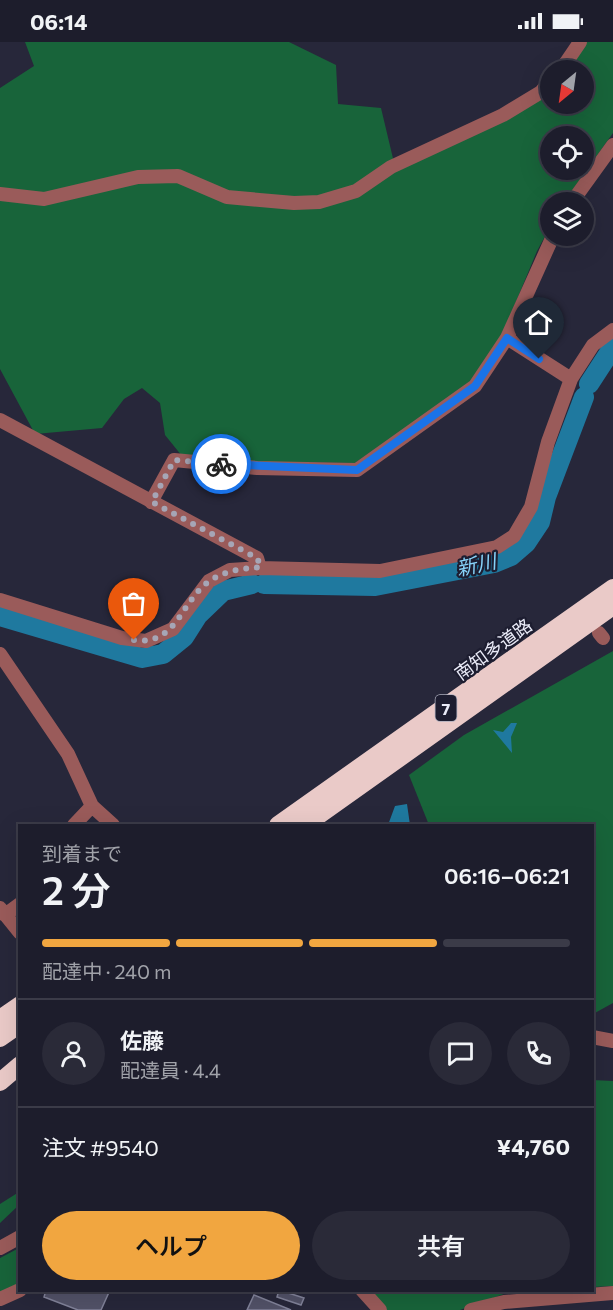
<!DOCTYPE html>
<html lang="ja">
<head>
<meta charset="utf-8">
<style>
  :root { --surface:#1d1d2c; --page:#2a2a38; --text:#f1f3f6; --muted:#a0a2a9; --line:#3b3b48; --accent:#f1a640 }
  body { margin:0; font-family:Commissioner,"Noto Sans JP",sans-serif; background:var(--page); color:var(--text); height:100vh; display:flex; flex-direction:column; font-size:22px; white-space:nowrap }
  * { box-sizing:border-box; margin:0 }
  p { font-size:20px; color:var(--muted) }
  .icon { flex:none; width:33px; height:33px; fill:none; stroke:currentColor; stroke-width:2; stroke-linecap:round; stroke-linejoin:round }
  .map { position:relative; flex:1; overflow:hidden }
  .drawer { position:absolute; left:18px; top:782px; width:576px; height:468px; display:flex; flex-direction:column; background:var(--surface); border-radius:0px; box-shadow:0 6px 24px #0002,0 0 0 2px var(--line) }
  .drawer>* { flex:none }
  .needle { width:39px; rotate:209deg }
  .tools { position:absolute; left:540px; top:18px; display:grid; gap:12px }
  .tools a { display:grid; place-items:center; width:54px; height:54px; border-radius:50%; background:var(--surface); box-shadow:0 6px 24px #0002,0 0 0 2px var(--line); font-size:30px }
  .pin { position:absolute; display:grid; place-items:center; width:51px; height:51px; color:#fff; margin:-62px -26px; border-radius:50% 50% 50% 0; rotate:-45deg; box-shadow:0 0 6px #0007 }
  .pin .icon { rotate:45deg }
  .courier { position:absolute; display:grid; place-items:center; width:60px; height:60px; margin:-30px; border:4px solid #1a73e8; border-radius:50%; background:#fff; color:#222; box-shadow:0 2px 8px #0007 }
  .overview em { font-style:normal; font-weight:600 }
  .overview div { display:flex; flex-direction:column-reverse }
  .overview { display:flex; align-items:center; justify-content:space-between; height:102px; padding:0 24px }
  h1 { font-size:39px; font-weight:600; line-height:45px }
  .bar { display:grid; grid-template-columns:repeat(4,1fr); gap:9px 6px; align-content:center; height:72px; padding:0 24px }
  .bar i { height:8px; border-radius:4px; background:var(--line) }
  .bar .current { background:var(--accent) }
  .bar p { grid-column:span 4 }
  .line { display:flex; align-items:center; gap:15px; padding:0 24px; border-top:2px solid var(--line) }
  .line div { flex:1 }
  .round { display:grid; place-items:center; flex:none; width:63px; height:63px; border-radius:32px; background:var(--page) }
  .button { display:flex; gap:12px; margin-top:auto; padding:12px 24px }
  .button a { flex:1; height:69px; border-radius:36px; background:var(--accent); color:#111; font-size:24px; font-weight:600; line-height:69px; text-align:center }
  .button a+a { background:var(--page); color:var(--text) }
  .status { display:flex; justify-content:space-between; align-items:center; height:42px; padding:0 30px; background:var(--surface); direction:ltr }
  .status svg { height:16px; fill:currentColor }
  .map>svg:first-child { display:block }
  .forest { fill:#18643a; fill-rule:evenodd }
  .water { fill:#1f799f }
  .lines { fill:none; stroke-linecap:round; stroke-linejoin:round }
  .river { stroke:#1f799f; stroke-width:20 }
  .building { fill:#525268; stroke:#82839a; stroke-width:1.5 }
  .minor { stroke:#9a5b5a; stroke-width:14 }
  .highway { stroke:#eacac8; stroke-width:18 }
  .done { stroke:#a6a6b6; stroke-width:6; stroke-dasharray:0 10.8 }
  .route { stroke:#1a73e8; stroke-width:8 }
  .labels { text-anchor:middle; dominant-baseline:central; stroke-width:4.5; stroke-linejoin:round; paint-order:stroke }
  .shield { fill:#1d1d30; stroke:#acadbc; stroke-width:1.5 }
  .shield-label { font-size:16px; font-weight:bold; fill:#eaebf8 }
  .street-label { font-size:18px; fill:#eaebf8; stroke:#1d1d30 }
  .water-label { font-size:20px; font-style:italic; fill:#87d3f9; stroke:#1d1d30 }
</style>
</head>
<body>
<div class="status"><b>06:14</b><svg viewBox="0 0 49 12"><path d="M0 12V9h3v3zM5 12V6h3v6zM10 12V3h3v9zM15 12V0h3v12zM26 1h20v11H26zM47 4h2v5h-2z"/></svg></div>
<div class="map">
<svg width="613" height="1268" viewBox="0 0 613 1268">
  <rect width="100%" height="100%" fill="#27273a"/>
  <path class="forest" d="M 25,0 L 289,0 L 336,23 L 338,62 L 381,66 L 396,129 L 550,48 L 550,62 L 584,62 L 584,28 L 569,28 L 587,0 L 613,0 L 613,91 L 564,160 L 550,160 L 550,185 L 537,209 L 503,291 L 469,342 L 355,421 L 254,420 L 182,414 L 165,393 L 160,361 L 142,346 L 124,357 L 102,386 L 35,392 L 0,327 L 0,46 L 34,24 ZM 550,94 L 584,94 L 584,128 L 550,128 Z
    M 613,609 L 613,961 L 593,972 L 592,783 L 429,783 L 409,733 L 464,693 Z
    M 592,1038 L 613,1039 L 613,1244 L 593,1245 Z
    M 19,1150 L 19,1163 L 0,1181 L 0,1162 Z
    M 19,1206 L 19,1243 L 0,1251 L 0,1216 Z
    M 350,1248 L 515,1248 L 460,1268 L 383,1268 Z"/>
  <path class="water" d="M 511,681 L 517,681 L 511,695 L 512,711 L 493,688 L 503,690 Z
    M 407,762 L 410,783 L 388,783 L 395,764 Z"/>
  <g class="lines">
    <path class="river" d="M 589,342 L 613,305
      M 264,542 L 375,544 L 494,521 L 511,514 L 526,501 L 540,480 L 546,455 L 584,355
      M 0,574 L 142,616 L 163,612 L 184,595 L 198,573 L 223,549 L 252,542"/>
  </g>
  <path class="building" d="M 46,1248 L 77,1248 L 86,1251 L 87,1248 L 110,1248 L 101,1268 L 78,1268 L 44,1255 Z
    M 279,1248 L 304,1256 L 301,1263 L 277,1255 Z
    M 254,1253 L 291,1268 L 247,1268 Z"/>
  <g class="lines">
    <path class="minor" d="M 561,28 L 580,0
      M 0,152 L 44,157 L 138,135 L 178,134 L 227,155 L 294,161 L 319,160 L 356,149 L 391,125 L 503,73 L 541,50 L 550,39
      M 572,160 L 613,103
      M 507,296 L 571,337
      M 0,378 L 257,516 L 260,526
      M 151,460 L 174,418 L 257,426 L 357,428 L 475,344 L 507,296 L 553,194
      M 0,558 L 122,596 L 146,599 L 173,587 L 209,539 L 230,528 L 260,526 L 380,529 L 497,505 L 514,494 L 531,465 L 548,400 L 571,337 L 593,303 L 613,288
      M 599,591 L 603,596
      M 0,612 L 68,712 L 92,764 L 113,783
      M 74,783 L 92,764
      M 0,866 L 20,891
      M 5,873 L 20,862
      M 592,995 L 613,999
      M 0,1206 L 20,1195
      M 362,1248 L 380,1268
      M 0,1257 L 20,1248
      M 471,1268 L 504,1260 L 613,1251"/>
    <path class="highway" d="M 278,783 L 613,546
      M 305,783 L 613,564
      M 0,977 L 20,963
      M 0,996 L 20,982
      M 0,1040 L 20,1023"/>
  </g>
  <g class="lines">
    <path class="done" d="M 134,598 C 178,604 181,557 211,538 C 227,528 242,527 261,525 L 257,516 L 152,460 L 174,418 L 221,422"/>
    <path class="route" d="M 221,422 L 357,428 L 475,344 L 507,296 L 539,317"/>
  </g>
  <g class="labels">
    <rect class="shield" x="435.5" y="653" width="21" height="26" rx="4.5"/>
    <g class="shield-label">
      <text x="446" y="666">7</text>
    </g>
    <g class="street-label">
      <text transform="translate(493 607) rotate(-36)">南知多道路</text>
    </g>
    <g class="water-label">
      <text transform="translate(476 522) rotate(-12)">新川</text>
    </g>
  </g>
</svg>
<div class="tools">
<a><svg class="needle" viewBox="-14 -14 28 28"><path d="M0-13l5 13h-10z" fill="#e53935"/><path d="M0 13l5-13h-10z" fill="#a0a2a9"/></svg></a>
<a><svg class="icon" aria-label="locate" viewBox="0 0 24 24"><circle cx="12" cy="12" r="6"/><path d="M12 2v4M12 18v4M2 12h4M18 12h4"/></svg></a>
<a><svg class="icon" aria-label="layers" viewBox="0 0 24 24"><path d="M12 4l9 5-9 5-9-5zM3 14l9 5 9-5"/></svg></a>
</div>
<div class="pin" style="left:134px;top:598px;background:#ea580c"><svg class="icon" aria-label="bag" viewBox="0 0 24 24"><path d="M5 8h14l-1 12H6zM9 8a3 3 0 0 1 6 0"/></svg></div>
<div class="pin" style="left:539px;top:317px;background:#1f2937"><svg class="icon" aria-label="home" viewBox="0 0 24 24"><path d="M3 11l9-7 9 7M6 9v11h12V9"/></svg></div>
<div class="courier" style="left:221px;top:422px"><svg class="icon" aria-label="bike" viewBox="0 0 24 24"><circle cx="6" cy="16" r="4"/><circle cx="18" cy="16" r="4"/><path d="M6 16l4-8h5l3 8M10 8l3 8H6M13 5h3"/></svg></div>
<section class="drawer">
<div class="overview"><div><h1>2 分</h1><p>到着まで</p></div><em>06:16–06:21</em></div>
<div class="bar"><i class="current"></i><i class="current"></i><i class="current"></i><i></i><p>配達中 · 240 m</p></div>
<div class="line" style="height:108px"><a class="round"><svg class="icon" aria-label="person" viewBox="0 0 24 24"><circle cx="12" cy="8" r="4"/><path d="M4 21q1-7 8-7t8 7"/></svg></a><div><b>佐藤</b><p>配達員 · 4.4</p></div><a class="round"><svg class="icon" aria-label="chat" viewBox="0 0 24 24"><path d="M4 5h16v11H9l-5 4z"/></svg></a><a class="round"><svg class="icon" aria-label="phone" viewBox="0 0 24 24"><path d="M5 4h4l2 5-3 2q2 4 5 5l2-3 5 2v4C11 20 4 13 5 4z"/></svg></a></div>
<div class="line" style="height:78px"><div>注文 #9540</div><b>¥4,760</b></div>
<div class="button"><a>ヘルプ</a><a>共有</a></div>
</section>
</div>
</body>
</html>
